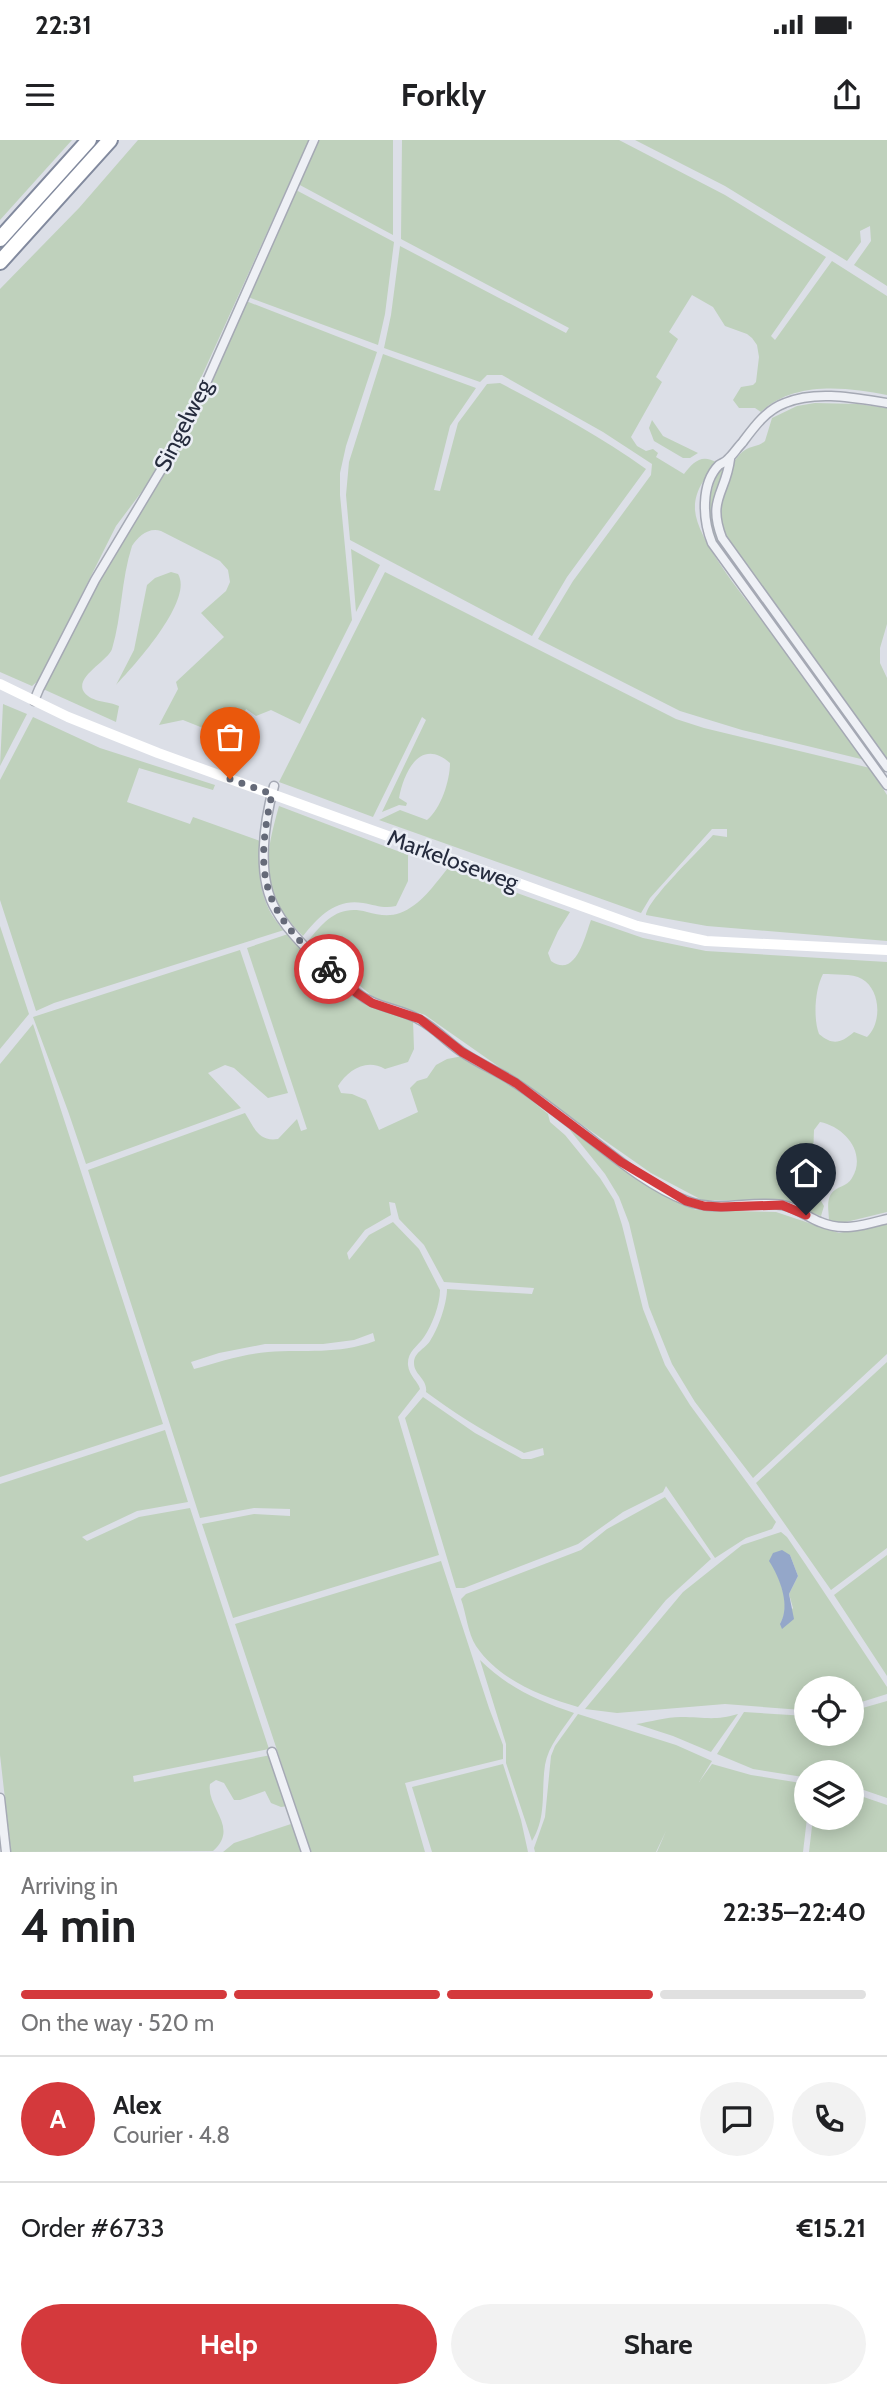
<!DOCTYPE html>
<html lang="en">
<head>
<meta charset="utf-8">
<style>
  :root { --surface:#fff; --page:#f2f2f2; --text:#202124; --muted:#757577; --line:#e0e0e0; --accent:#d4393c }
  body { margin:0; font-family:Cabin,sans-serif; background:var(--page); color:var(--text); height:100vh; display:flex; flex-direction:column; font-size:26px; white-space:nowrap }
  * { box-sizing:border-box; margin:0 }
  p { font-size:23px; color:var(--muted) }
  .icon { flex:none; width:38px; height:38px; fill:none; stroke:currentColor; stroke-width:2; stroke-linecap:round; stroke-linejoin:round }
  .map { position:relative; height:1712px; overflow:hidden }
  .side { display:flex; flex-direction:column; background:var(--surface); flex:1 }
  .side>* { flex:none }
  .fabs { position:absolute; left:794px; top:1536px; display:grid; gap:14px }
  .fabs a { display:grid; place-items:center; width:70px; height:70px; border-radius:50%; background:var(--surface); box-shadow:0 4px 18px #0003; font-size:35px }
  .pin { position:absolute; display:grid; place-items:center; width:60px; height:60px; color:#fff; margin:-72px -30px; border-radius:50% 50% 50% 0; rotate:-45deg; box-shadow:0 0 7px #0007 }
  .pin .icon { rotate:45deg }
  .courier { position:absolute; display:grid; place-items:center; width:70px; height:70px; margin:-35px; border:5px solid #d4393c; border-radius:50%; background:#fff; color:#222; box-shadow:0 2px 9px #0007 }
  .summary em { font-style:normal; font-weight:800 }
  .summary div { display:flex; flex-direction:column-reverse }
  .summary { display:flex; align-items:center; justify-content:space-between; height:119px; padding:0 21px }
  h1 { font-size:46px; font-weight:800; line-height:52px }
  .bar { display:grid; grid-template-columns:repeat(4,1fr); gap:10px 7px; align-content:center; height:84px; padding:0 21px }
  .bar i { height:9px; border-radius:5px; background:var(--line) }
  .bar .on { background:var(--accent) }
  .bar p { grid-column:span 4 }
  .line { display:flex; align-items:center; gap:18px; padding:0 21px; border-top:2px solid var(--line) }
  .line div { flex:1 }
  .round { display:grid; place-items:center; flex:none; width:74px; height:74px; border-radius:37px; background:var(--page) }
  .button { display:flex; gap:14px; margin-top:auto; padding:14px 21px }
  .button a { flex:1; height:80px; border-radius:42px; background:var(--accent); color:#fff; font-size:28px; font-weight:800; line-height:80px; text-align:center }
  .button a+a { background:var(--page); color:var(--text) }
  .status { display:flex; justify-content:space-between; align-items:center; height:49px; padding:0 35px; background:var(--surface); direction:ltr }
  .status svg { height:19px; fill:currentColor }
  header { display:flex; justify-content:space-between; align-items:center; height:91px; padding:0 21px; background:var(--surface); font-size:32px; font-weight:800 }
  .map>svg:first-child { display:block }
  .green { fill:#bfd1bc; fill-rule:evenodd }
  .water { fill:#94a7c9 }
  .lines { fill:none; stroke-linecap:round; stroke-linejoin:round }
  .street-casing { stroke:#a5a9b4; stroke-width:11 }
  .highway-casing { stroke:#828a9e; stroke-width:18 }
  .street { stroke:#eef0f5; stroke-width:8 }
  .secondary { stroke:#fff; stroke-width:10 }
  .highway { stroke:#fff; stroke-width:14 }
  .done { stroke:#656a78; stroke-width:7; stroke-dasharray:0 12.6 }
  .route { stroke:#d4393c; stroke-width:9 }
  .labels { text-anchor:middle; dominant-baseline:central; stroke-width:5; stroke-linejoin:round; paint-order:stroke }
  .street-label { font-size:23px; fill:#252b3d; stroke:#ebeef5 }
</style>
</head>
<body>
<div class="status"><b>22:31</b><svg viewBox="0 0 49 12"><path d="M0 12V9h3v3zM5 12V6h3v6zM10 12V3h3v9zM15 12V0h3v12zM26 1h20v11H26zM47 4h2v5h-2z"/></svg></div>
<header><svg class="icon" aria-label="menu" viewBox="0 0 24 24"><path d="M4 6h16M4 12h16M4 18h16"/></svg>Forkly<svg class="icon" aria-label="share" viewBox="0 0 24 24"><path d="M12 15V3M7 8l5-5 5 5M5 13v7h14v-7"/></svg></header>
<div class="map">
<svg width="887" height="1712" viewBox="0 0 887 1712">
  <rect width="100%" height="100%" fill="#dcdfe7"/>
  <path class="green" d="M 0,0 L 72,0 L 0,80 Z
    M 138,0 L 309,0 L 165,317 L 152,338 L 116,386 L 39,540 L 32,546 L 0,532 L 0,149 L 79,68 Z
    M 317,0 L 393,0 L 393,95 L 298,44 Z
    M 402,0 L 619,0 L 725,55 L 826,117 L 771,196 L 775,200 L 832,121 L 887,156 L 887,255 C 846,247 794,241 761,272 L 755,268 L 739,268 L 733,260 L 741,247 L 753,245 L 756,242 L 759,217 L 757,205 L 752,198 L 747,194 L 725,186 L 713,167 L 692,155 L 669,192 L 678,199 L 656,237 L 662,242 L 631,297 L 637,306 L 646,311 L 653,309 L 658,313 L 656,317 L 684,334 C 693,322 702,313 717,323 C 706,337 694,350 695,370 C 697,402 750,464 770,491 C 802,534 833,577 865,620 L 742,590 L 680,571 L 538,499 L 573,441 L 651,335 L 652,324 L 603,292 L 502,235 L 487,235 L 480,242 L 384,208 L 391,175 L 400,106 L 566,193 L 569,188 L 401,99 Z
    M 635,0 L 887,0 L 887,146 L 854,125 L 871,101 L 870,86 L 860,91 L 861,102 L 847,121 L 725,46 Z
    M 296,50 L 394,102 L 385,174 L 378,205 L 248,157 Z
    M 246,161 L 377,212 L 346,306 L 340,333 L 340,355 L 352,480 L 300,584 L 271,570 L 256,576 L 246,569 L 233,600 L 183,580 L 159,585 L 178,549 L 176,542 L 224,497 L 201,473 L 226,451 L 230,442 L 228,430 L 220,421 L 161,391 C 148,387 138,397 132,406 C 121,440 122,476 112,509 C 108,521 74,537 84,552 C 92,563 109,561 119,566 L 116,582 L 43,549 L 105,426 L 172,321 Z
    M 383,214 L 476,248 L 450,286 L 434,350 L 440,351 L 458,283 L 487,244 L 500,243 C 550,269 600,296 646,329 L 567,437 L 532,496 L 350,400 L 346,355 L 349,322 Z
    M 815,263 L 858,264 L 887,268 L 887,484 L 880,508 L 880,523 L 887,538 L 887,619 L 722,394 C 714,372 724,324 745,310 C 751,306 758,307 765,301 L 772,278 L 797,266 Z
    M 652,280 L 663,296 L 698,313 L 690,318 L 683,318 L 654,301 L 649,288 Z
    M 724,326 L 726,327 L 715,357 L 714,380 L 768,466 L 763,470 L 720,411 L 709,392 L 709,358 L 718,331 Z
    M 351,409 L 380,425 L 356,472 Z
    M 171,432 L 178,434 C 194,460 134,526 116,545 L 134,510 L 147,445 L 155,438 Z
    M 385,432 L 676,579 L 704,588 L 870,628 L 887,655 L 887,801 L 707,786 L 646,775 C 648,759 700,710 713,695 L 727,697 L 727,689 L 712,689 L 650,758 L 641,773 L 379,680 L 400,670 L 427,680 C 441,669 450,640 450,623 C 421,597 404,631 399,658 L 407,663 L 406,666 L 399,665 L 382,672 L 426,580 L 422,577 L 373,677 L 279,642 Z
    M 3,564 L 27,574 L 0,626 Z
    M 33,577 L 100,608 L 215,645 L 213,650 L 139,628 L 127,662 L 190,684 L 193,677 L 260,701 C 257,733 260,767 284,790 L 54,863 L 36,871 L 0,760 L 0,640 Z
    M 279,666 L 408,715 L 408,741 L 396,766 C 384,769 375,765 363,763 C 336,758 318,777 303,796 C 259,752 263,723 279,666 Z
    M 448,728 L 570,772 L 558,791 L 548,813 L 551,821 C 576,839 585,796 591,780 L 643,798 L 706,811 L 887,822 L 887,1072 L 842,1083 L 829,1081 C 829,1072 826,1062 831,1054 C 836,1046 847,1047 852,1038 C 867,1013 845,987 820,982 L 814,990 L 813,1016 L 806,1036 L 824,1066 L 821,1076 L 778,1061 L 702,1060 L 651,1033 L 425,875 L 373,857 L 308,801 C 324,781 339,764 367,772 C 378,775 389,777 400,773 C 420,766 435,744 448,728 ZM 823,834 C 834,835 852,833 862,839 C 881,850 882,883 867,897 L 854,892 C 841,903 833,906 819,894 C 813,878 815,849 823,834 Z
    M 0,786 L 29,874 L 0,909 Z
    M 288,794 L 334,837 L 372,866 L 413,880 L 414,909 L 408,922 L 385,929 C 366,918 348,930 338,946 L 341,953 L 352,954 L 366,960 L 379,990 L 418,972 L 410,948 L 417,941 L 427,938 L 436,925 L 447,919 L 463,916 L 514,946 L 548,974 L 550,982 L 565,995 L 600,1038 L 614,1060 L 622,1085 L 643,1169 L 665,1225 L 690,1265 L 776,1382 L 772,1389 L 746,1398 L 715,1418 L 666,1346 L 663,1352 L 623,1372 L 578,1404 L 464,1448 L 456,1448 L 405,1278 L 423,1257 L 475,1293 L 515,1315 L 522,1319 L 531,1319 L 544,1315 L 543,1308 L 524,1313 C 490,1295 457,1275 426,1252 C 428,1239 414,1235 414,1223 C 414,1212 425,1209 430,1201 C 438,1189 447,1164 447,1149 L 532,1154 L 534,1148 L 444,1142 L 424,1105 L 399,1079 L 395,1063 L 389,1062 L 391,1075 L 365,1090 L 347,1113 L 349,1120 L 369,1095 L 393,1082 L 419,1109 L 440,1150 C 440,1165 432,1185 424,1197 C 417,1207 407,1212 408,1225 C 409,1236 418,1241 420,1249 L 398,1277 L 439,1415 L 233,1478 L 202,1384 L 254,1374 L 290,1376 L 290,1369 L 254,1368 L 200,1378 L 88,1030 L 245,973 C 254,987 258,1002 278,999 L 297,979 L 301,991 L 307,989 L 247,808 ZM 373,1193 L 375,1201 C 337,1215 306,1209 268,1212 C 243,1214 218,1222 194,1229 L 191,1222 L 219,1213 L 265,1204 L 323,1204 L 354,1200 Z
    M 240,810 L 288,953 L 268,958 L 234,928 L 225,925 L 208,933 L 241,968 L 86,1024 L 68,971 L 33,877 Z
    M 33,884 L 163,1284 L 0,1337 L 0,924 Z
    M 569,989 L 662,1053 L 696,1070 L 776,1072 L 839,1093 L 887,1082 L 887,1214 L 753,1338 L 695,1262 L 672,1224 L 649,1167 L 629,1083 L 619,1057 L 605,1034 Z
    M 887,1222 L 887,1408 L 831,1450 L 756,1343 Z
    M 165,1290 L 188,1362 L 137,1371 L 82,1397 L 87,1401 L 139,1377 L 190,1368 L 269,1609 L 133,1636 L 134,1642 L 271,1615 L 288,1666 L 281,1667 L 271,1663 L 265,1651 L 240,1660 L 234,1660 L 224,1643 L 216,1640 L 210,1644 C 206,1668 240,1687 213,1711 L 11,1712 L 0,1615 L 0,1344 Z
    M 665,1357 L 711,1419 L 666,1460 L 578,1567 C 541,1556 499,1540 476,1506 C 468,1494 466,1473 461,1459 L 466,1454 L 581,1410 L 607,1389 Z
    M 781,1392 L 787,1397 L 806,1425 L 887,1547 L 887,1554 L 852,1565 L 852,1549 L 807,1549 L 807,1570 L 802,1570 L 725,1564 L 617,1573 L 585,1569 L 683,1452 L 742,1405 ZM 790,1415 L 798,1436 L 789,1454 L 793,1468 L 780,1484 C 792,1465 780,1439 770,1420 Z
    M 887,1415 L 887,1536 L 834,1455 Z
    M 441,1421 L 489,1568 L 503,1605 L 503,1619 L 405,1643 L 425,1712 L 311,1712 L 235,1484 Z
    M 480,1520 C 507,1547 538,1561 574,1573 C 563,1589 548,1606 545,1625 C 541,1651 547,1677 532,1701 L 506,1623 L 506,1604 Z
    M 887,1561 L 887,1658 L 852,1646 L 852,1633 L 807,1633 L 807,1637 L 803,1637 L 753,1629 L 717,1614 L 744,1572 L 807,1576 L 807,1594 L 852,1594 L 852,1571 Z
    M 578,1574 L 676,1605 L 712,1621 L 699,1642 L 712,1624 L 751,1635 L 807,1644 L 807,1678 L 803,1712 L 657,1712 L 666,1691 L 656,1712 L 535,1712 L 534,1708 L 545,1677 L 551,1616 L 555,1606 Z
    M 738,1574 L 711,1612 L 673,1596 L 636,1584 C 650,1582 666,1577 681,1577 C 704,1577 715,1581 738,1574 Z
    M 503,1624 L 521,1680 L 528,1712 L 432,1712 L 412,1647 Z
    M 852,1653 L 887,1665 L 887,1712 L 809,1712 L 813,1678 L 852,1678 Z
    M 294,1683 L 305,1712 L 223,1712 L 234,1703 Z"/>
  <path class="water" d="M 782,1410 L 790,1415 L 798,1436 L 789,1454 L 794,1479 L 782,1489 L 780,1484 C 791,1466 780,1438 769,1421 L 773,1413 Z"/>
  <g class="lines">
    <g class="street-casing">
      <path id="street" d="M 887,263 C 855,258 816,250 785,263 C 766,270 754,287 742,303 C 737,308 733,315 728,319 C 726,322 722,323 719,325 C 700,344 703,381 712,403 L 887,645
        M 730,319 C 726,353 707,359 722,398 L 887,627
        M 34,561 L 39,549 L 95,440 L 167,320 L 207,241 L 314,0
        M 274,646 C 264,682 256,737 276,770 C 291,798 332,833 357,853 C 376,868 400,868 420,880 C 435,888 447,902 462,912 C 479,924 500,932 517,944 C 538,958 557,973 577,988 C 611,1014 647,1046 687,1061 C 719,1073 750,1060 782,1065 C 796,1067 807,1077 820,1082 C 843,1092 864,1085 887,1079
        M 272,1612 L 306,1712
        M 0,1658 L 6,1712"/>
    </g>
    <g class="highway-casing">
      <path id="highway" d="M 0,99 L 89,0
        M 0,122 L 110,0"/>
    </g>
    <use href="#street" class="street"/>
    <path class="secondary" d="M 0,544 L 68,577 L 158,613 L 637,786 L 706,801 L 887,810"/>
    <use href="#highway" class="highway"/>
  </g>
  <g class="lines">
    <path class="done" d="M 230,639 L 272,654 C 253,739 264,771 329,829"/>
    <path class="route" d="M 329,829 L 357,853 L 372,863 L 420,879 L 462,912 L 516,943 L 621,1022 L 686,1061 L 704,1066 L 721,1067 L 782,1065 L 806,1075"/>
  </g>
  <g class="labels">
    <g class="street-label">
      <text transform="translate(183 285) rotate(-63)">Singelweg</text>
      <text transform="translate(453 720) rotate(20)">Markeloseweg</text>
    </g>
  </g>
</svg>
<div class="fabs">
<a><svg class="icon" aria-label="locate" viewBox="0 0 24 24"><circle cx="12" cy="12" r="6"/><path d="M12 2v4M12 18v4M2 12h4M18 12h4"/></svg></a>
<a><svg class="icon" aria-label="layers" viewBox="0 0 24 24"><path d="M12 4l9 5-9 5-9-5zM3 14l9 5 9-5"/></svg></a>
</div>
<div class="pin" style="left:230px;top:639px;background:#ea580c"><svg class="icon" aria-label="bag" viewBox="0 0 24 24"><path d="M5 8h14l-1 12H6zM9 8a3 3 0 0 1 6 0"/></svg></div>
<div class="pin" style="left:806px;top:1075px;background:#1f2937"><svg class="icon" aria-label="home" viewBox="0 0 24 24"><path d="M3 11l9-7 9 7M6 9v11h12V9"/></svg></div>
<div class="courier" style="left:329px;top:829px"><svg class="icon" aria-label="bike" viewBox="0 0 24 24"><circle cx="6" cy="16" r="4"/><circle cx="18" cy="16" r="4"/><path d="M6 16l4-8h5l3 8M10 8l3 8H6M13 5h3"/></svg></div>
</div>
<section class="side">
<div class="summary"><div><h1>4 min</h1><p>Arriving in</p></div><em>22:35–22:40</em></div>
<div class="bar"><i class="on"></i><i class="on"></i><i class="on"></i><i></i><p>On the way · 520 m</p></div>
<div class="line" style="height:126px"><b class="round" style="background:var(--accent);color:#fff">A</b><div><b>Alex</b><p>Courier · 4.8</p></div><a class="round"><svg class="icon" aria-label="chat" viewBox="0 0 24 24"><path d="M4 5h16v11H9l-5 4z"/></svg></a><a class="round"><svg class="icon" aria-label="phone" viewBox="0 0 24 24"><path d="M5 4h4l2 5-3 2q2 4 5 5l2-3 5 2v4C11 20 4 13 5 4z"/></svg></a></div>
<div class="line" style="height:91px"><div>Order #6733</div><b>€15.21</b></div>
<div class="button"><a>Help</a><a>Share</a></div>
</section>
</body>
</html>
